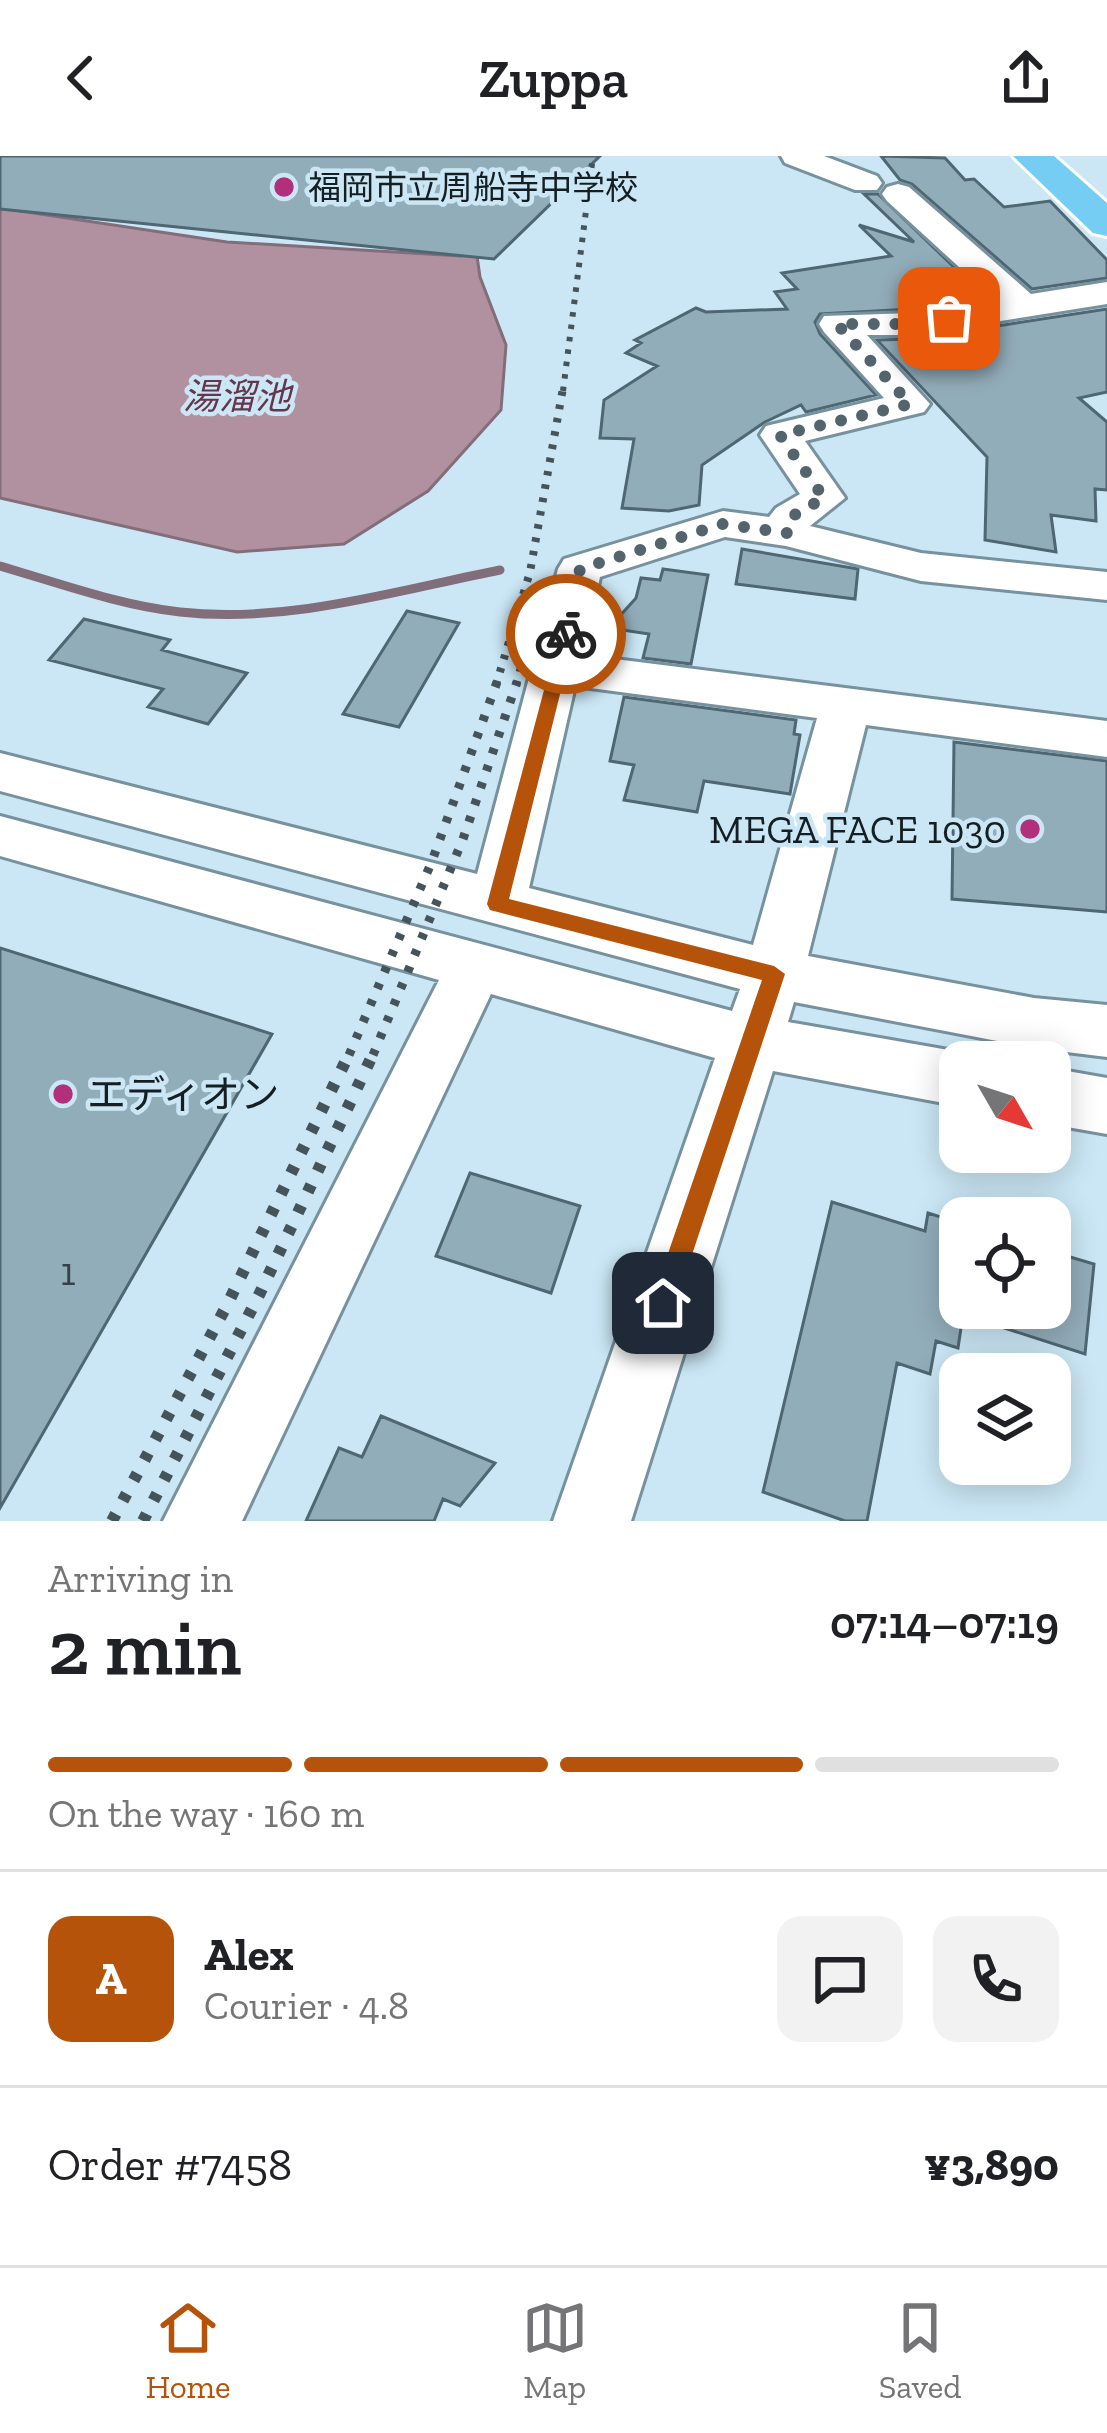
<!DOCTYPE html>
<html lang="en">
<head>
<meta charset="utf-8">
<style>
  :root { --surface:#fff; --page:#f2f2f2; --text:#202124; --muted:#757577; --line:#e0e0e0; --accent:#b45309 }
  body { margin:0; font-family:"Zilla Slab","Noto Sans JP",serif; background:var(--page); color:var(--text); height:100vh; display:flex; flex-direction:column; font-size:45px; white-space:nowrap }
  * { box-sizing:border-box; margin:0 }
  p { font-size:39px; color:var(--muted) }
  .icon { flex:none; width:66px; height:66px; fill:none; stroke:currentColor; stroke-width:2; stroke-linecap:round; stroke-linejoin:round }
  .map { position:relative; height:1365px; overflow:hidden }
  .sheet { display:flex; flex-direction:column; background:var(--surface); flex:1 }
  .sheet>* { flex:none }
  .needle { width:78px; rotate:129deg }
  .buttons { position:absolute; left:939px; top:885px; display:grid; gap:24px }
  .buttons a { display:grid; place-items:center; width:132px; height:132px; border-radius:24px; background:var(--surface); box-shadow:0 6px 30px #0003; font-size:60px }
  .pin { position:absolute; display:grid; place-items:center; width:102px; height:102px; color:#fff; margin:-51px; border-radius:24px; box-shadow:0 6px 18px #0006 }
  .courier { position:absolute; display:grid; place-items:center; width:120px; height:120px; margin:-60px; border:9px solid #b45309; border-radius:50%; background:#fff; color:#222; box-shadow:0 3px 15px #0007 }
  .overview em { font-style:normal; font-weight:600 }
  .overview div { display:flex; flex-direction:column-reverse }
  .overview { display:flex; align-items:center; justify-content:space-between; height:204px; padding:0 48px }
  h1 { font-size:78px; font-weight:600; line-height:90px }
  .bar { display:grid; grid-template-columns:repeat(4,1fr); gap:18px 12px; align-content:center; height:144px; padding:0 48px }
  .bar i { height:15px; border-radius:9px; background:var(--line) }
  .bar .selected { background:var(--accent) }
  .bar p { grid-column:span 4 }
  .line { display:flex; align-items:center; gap:30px; padding:0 48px; border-top:3px solid var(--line) }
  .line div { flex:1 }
  .round { display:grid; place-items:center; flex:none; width:126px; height:126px; border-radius:24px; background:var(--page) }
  header { display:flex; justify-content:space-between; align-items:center; height:156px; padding:0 48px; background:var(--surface); font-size:54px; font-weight:600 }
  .tab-bar { display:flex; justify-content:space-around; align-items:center; height:168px; border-top:3px solid var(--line); background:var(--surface); font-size:33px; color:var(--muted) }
  .tab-bar a { display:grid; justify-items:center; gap:6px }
  .tab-bar .selected { color:var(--accent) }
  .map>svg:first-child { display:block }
  .water { fill:#b1909f; stroke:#826e7a; stroke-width:3 }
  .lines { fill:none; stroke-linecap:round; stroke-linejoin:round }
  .stream { stroke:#826e7a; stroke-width:9 }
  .building { fill:#92adba; stroke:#4e6772; stroke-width:3 }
  .minor-casing { stroke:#77919d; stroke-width:6 }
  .highway-casing { stroke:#fff; stroke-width:6 }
  .minor { fill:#fff; fill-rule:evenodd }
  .highway { fill:#76cdf4; fill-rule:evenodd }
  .rail-far3 { stroke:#45545b; stroke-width:6; stroke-dasharray:4.5 8; stroke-linecap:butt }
  .rail-far2 { stroke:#45545b; stroke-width:8; stroke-dasharray:4.5 9; stroke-linecap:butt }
  .rail-far1 { stroke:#45545b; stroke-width:9; stroke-dasharray:6 12; stroke-linecap:butt }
  .rail { stroke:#45545b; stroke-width:12; stroke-dasharray:8 15; stroke-linecap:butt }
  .route { fill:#b45309 }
  .done { stroke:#54646c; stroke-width:12; stroke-dasharray:0 21.6 }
  .poi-dot { fill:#b2307b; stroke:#cbe7f5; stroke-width:4.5 }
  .labels { text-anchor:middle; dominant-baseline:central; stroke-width:9; stroke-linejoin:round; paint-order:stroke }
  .far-poi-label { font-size:33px; fill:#141e23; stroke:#cbe7f5; text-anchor:start }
  .far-water-label { font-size:36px; font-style:italic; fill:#65364e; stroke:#cbe7f5 }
  .poi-label { font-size:39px; fill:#141e23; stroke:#cbe7f5; text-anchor:end }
  .near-number-label { font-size:39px; fill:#344249 }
</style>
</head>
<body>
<header><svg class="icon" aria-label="back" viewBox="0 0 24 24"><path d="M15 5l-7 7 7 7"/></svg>Zuppa<svg class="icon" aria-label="share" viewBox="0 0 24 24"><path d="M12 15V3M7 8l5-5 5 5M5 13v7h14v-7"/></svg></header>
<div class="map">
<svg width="1107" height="1365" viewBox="0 0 1107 1365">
  <rect width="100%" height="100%" fill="#cbe7f5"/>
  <path class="water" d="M 0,52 L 227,86 L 461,100 L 476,93 L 480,121 L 506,189 L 501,254 L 428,335 L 344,388 L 237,396 L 0,342 Z"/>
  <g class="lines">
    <path class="stream" d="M 0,410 C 59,427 118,449 180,456 C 287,468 395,435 500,414"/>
  </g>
  <path class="building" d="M 0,0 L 600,0 L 494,103 L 0,53 Z
    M 881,0 L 945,2 L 965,24 L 974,23 L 1004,51 L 1050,45 L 1107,104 L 1107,122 L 1032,133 L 912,28 L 900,24 Z
    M 864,38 L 878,38 L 985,141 L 912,153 L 820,158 L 815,166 L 820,178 L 876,239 L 806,256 L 801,249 L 765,266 L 702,309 L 699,349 L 669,355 L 622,352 L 634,283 L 600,282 L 604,244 L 657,210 L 626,197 L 641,187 L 635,184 L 696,152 L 706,156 L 787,153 L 775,136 L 797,133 L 782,117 L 891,100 L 859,69 L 914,86 Z
    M 1107,153 L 1107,236 L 1079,242 L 1107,266 L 1107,334 L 1095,333 L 1096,365 L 1051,359 L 1056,396 L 985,384 L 987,301 L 877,184 L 913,183 Z
    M 742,393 L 858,413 L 855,443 L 736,428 Z
    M 663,413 L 708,419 L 691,508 L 643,502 L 649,478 L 609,472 L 636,442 L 641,422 L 660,424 Z
    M 407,455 L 459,467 L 399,571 L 343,558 Z
    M 84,463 L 170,484 L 162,494 L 247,517 L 208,568 L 148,551 L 163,533 L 49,504 Z
    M 624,541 L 796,564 L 794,578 L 800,579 L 790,638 L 704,625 L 697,656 L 624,644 L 634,609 L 610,605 Z
    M 954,586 L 1107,605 L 1107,756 L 952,743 Z
    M 0,792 L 272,878 L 0,1352 Z
    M 470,1017 L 580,1050 L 551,1137 L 436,1100 Z
    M 832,1046 L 925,1075 L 928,1057 L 960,1067 L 960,1152 L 964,1152 L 958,1192 L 936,1185 L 930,1218 L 897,1207 L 867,1365 L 845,1365 L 763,1336 Z
    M 1050,1095 L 1094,1108 L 1085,1198 L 964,1159 L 965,1152 L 1050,1152 Z
    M 381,1260 L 495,1307 L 460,1350 L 443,1343 L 434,1365 L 306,1365 L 339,1292 L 362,1301 Z"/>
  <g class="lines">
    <g class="minor-casing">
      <path id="minor" d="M 781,0 L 824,0 L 877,20 L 882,27 L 877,34 L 855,34 L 785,7 Z
        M 898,28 L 909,31 L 1031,138 L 1107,126 L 1107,148 L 912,179 L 867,179 L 930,248 L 924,256 L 805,285 L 845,342 L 810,370 L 921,397 L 1107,416 L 1107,444 L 921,425 L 786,390 L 725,381 L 600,421 L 583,499 L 1107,565 L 1107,601 L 866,569 L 808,800 L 1034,842 L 1107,849 L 1107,901 L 1034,892 L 794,846 L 788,866 L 960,896 L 983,906 L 960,906 L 960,950 L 773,915 L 631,1365 L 553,1365 L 715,902 L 491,838 L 242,1365 L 163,1365 L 439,824 L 0,700 L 0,660 L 732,855 L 740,833 L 0,635 L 0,597 L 477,718 L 558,413 L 564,403 L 723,355 L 769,361 L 776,352 L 800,338 L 760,279 L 766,270 L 884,242 L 824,176 L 819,168 L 824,160 L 912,157 L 995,144 L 887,45 L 882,38 L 887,31 ZM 575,530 L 817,562 L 753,789 L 529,732 Z
        M 1050,912 L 1107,922 L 1107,978 L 1050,968 Z"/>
    </g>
    <g class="highway-casing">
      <path id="highway" d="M 1013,0 L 1054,0 L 1107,47 L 1107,80 L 1093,77 Z"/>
    </g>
    <use href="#minor" class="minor"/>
    <use href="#highway" class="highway"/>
    <path class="rail-far3" d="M 563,235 L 593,0"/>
    <path class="rail-far2" d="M 496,529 L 530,416 L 563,232
      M 516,529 L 535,462"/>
    <path class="rail-far1" d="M 349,899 L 432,705 L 497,526
      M 373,899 L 463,683 L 517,526"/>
    <path class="rail" d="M 112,1365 L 227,1149 L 350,896
      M 143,1365 L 259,1139 L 374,896"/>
  </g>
  <path class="route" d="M 560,474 L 575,478 L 509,743 L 774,810 L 785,818 L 676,1147 L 672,1156 L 663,1159 L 654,1156 L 651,1147 L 762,824 L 490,754 L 487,748 Z"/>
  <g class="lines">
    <path class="done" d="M 566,478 L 580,413 L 723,368 L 787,377 L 791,361 L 824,342 L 780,279 L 910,248 L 837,168 L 912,168 L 949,162"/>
  </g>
  <g class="poi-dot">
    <circle cx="284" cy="31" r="12"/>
    <circle cx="1030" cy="673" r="12"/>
    <circle cx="63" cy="938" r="12"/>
  </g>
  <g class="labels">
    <g class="far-poi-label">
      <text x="308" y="31">福岡市立周船寺中学校</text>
    </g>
    <g class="far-water-label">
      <text x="237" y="240">湯溜池</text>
    </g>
    <g class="poi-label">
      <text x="1006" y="673">MEGA FACE 1030</text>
      <text x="87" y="938" text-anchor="start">エディオン</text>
    </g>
    <g class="near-number-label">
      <text x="68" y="1115">1</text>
    </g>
  </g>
</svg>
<div class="buttons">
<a><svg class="needle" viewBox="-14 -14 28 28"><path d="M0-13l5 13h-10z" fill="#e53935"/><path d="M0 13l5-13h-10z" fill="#757577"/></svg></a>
<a><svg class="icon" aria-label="locate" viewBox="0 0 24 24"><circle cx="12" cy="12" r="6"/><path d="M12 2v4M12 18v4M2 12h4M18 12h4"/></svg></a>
<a><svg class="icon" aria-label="layers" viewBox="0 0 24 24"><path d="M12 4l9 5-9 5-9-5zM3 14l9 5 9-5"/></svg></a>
</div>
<div class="pin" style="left:949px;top:162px;background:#ea580c"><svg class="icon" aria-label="bag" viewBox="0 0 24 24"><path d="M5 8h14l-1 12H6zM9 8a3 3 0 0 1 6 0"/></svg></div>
<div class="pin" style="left:663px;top:1147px;background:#1f2937"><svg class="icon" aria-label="home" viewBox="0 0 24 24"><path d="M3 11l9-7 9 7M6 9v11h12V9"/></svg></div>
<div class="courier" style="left:566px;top:478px"><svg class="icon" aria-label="bike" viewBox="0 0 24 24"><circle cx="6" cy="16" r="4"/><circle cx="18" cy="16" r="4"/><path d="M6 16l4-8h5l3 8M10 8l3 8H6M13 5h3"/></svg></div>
</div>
<section class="sheet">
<div class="overview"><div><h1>2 min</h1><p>Arriving in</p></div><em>07:14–07:19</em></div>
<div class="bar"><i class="selected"></i><i class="selected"></i><i class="selected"></i><i></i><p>On the way · 160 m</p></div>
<div class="line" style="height:216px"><b class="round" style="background:var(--accent);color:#fff">A</b><div><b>Alex</b><p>Courier · 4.8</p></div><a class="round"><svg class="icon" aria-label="chat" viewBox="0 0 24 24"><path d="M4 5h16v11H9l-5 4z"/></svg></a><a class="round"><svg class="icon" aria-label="phone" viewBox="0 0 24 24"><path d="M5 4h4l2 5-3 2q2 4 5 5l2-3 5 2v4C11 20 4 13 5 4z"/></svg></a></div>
<div class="line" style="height:156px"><div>Order #7458</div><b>¥3,890</b></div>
</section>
<nav class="tab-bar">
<a class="selected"><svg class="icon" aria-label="home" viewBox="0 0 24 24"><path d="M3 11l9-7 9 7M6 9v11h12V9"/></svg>Home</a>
<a><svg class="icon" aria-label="map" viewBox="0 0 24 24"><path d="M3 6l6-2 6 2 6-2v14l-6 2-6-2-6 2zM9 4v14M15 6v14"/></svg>Map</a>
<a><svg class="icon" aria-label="saved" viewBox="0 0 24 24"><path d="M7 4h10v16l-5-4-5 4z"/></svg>Saved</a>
</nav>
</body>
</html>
